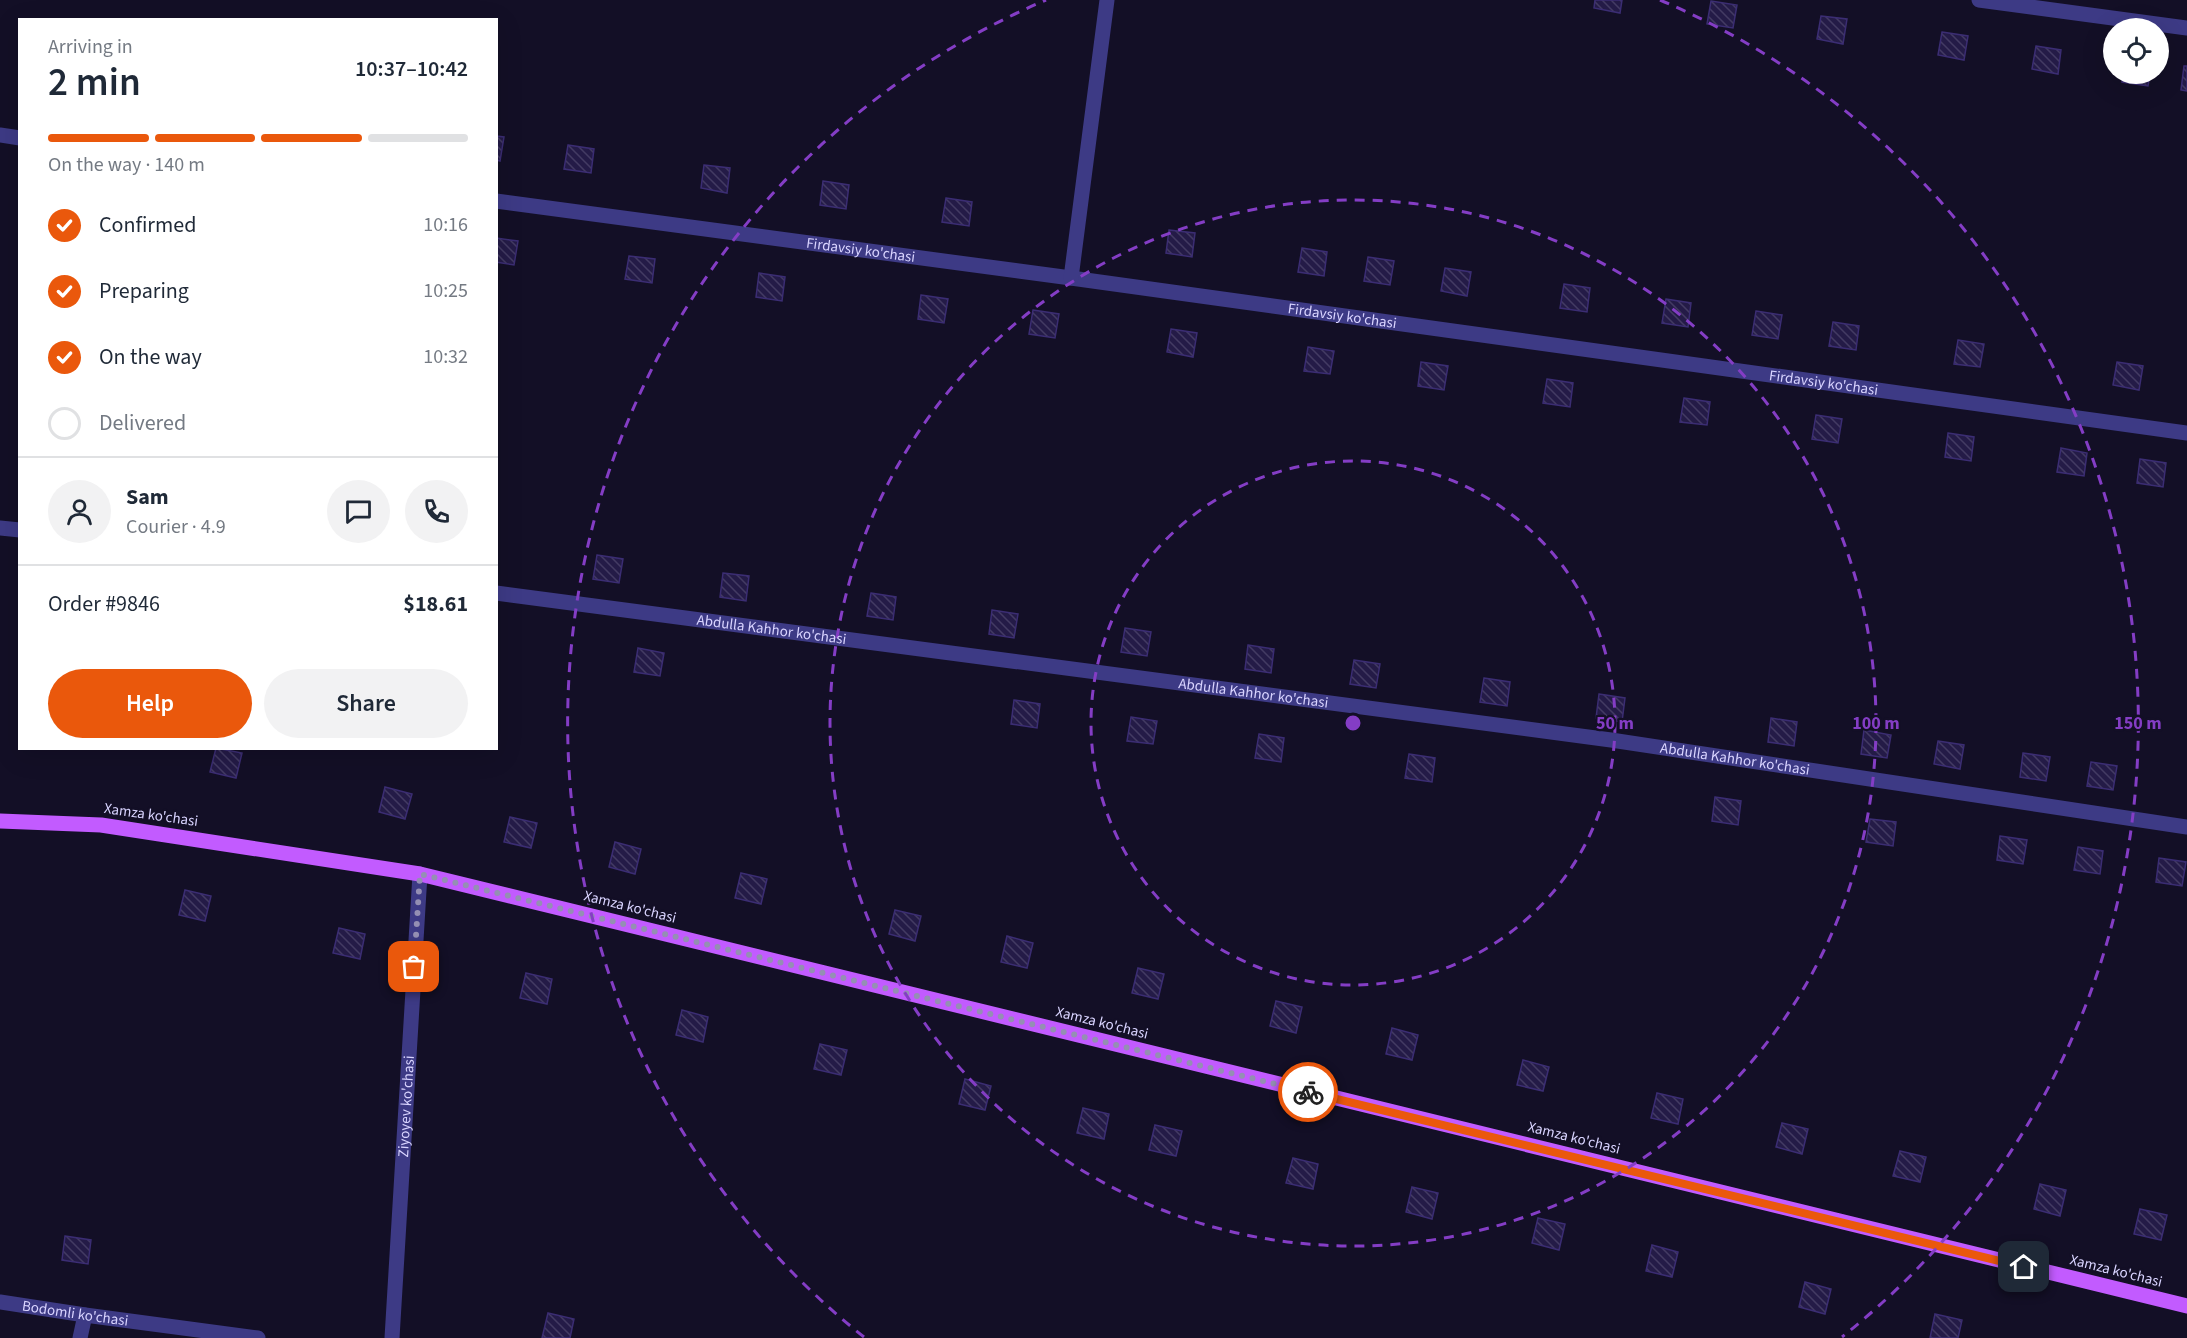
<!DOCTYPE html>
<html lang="en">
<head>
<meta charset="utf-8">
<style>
  :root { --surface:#fff; --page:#f2f2f3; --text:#1f2937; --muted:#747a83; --line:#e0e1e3; --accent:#ea580c }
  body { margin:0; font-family:"Source Sans 3",sans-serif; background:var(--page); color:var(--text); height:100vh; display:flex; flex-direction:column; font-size:22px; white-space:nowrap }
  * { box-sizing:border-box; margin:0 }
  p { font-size:20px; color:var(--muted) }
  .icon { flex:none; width:33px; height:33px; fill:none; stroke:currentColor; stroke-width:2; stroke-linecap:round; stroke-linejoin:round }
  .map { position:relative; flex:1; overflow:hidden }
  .side { position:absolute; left:18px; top:18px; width:480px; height:732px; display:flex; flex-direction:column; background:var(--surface); border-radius:0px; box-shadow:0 6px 24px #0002 }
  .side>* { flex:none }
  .buttons { position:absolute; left:2103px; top:18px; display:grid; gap:12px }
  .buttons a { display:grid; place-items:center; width:66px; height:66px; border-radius:50%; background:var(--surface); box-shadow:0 6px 24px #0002; font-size:30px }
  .pin { position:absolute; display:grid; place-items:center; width:51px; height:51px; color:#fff; margin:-26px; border-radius:12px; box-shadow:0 3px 9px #0006 }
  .courier { position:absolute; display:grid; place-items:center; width:60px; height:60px; margin:-30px; border:4px solid #ea580c; border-radius:50%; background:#fff; color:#222; box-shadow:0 2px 8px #0007 }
  .summary em { font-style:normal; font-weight:600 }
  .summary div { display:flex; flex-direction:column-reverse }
  .summary { display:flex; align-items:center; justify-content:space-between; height:102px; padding:0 30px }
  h1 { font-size:39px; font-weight:600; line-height:45px }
  .bar { display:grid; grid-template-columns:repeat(4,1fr); gap:9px 6px; align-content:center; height:72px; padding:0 30px }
  .bar i { height:8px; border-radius:4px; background:var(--line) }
  .bar .on { background:var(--accent) }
  .bar p { grid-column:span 4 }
  .line { display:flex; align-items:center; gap:15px; padding:0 30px; border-top:2px solid var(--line) }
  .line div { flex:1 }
  .round { display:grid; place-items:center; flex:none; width:63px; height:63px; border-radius:32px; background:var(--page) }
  ol { padding:0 30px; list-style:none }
  li { display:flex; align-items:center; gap:18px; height:66px }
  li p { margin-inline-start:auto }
  li .icon { padding:6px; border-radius:50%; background:var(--accent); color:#fff; stroke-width:4 }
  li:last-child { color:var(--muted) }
  li i { width:33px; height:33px; border:3px solid var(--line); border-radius:50% }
  .primary-button { display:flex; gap:12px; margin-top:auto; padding:12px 30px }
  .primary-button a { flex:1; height:69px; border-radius:36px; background:var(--accent); color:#fff; font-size:24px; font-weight:600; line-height:69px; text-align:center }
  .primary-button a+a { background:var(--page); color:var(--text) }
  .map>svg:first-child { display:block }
  .building { fill:url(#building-back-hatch); stroke:#3b2d73; stroke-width:1.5 }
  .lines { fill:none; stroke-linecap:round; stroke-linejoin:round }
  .minor { stroke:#3d3a85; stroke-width:15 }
  .major { stroke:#c25bff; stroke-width:15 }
  .done { stroke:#948fb3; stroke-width:6; stroke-dasharray:0 10.8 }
  .route { stroke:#ea580c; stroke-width:8 }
  .ring { fill:none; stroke:#843dc5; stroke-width:3; stroke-dasharray:10 8 }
  .labels { text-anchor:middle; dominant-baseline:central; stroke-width:4.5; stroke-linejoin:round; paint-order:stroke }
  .street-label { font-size:15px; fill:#d9d4ff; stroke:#130f26 }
  .centre { fill:#843dc5; stroke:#130f26; stroke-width:3 }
  .ring-label { font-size:18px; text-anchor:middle; font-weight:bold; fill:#843dc5; stroke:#130f26; stroke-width:4.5; stroke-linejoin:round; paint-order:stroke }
</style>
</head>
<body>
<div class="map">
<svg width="2187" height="1338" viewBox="0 0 2187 1338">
  <defs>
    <pattern id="building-back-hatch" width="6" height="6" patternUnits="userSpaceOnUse" patternTransform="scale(1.5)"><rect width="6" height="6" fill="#241b47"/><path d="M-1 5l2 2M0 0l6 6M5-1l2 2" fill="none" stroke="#433b63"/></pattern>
  </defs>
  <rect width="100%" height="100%" fill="#130f26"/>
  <path class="building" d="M 1595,0 L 1622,0 L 1620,13 L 1594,8 Z
    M 1711,1 L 1737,5 L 1733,28 L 1707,24 Z
    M 1821,16 L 1847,19 L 1843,44 L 1817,39 Z
    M 1942,32 L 1968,36 L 1964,60 L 1938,55 Z
    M 2036,46 L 2061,50 L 2058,74 L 2032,69 Z
    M 2184,66 L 2187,66 L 2187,91 L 2181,90 Z
    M 2123,74 L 2150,74 L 2148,86 L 2122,82 Z
    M 496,136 L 504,137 L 500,161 L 496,160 Z
    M 568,145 L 594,149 L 591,173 L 564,169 Z
    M 704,165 L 730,168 L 727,193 L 701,188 Z
    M 823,181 L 849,185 L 846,209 L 820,205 Z
    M 946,198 L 972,202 L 969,226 L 942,222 Z
    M 1169,230 L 1195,233 L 1192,257 L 1166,253 Z
    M 496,238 L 518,241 L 514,265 L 496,262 Z
    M 1302,248 L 1327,252 L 1324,276 L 1298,272 Z
    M 629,256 L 655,259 L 652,283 L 625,279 Z
    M 1368,257 L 1394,261 L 1390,285 L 1364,281 Z
    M 1445,268 L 1471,272 L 1467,296 L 1441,291 Z
    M 759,273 L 785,277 L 782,301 L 756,297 Z
    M 1564,284 L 1590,288 L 1587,312 L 1560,308 Z
    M 921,295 L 948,299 L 944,323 L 918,319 Z
    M 1666,299 L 1691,303 L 1688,327 L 1662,323 Z
    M 1033,310 L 1059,314 L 1055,338 L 1029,334 Z
    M 1756,311 L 1782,315 L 1778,339 L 1752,335 Z
    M 1833,322 L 1859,326 L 1856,350 L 1829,346 Z
    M 1171,329 L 1197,333 L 1193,357 L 1167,352 Z
    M 1958,340 L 1984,344 L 1980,367 L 1954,364 Z
    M 1308,347 L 1334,351 L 1330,374 L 1304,371 Z
    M 1421,362 L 1448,366 L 1444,390 L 1418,386 Z
    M 2117,362 L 2143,366 L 2139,390 L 2113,385 Z
    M 1547,379 L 1573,383 L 1570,407 L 1543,403 Z
    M 1684,398 L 1710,402 L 1707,425 L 1680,422 Z
    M 1816,415 L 1842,419 L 1838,443 L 1812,439 Z
    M 1948,433 L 1974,437 L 1971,461 L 1945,457 Z
    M 2061,448 L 2087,453 L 2084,476 L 2057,472 Z
    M 2140,459 L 2166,463 L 2163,487 L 2137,483 Z
    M 597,555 L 623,559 L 619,583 L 593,579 Z
    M 723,573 L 749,576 L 746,601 L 720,597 Z
    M 871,593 L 896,597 L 893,620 L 867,616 Z
    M 992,610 L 1018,614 L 1014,638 L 989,634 Z
    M 1125,628 L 1151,632 L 1147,656 L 1121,652 Z
    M 1248,645 L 1274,649 L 1271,673 L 1245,669 Z
    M 638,648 L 664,653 L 660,676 L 634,672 Z
    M 1354,660 L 1380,664 L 1376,688 L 1350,684 Z
    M 1484,678 L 1510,682 L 1507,706 L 1480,702 Z
    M 1599,694 L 1625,698 L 1622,722 L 1596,718 Z
    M 1014,700 L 1040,704 L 1037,728 L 1011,724 Z
    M 1131,717 L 1157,721 L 1153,744 L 1127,741 Z
    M 1771,718 L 1797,722 L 1794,746 L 1768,742 Z
    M 1864,730 L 1891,735 L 1887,758 L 1861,754 Z
    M 1259,734 L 1284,738 L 1281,762 L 1255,758 Z
    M 1938,741 L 1964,745 L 1960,769 L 1934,764 Z
    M 216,748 L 242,753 L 236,778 L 210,772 Z
    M 2023,753 L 2050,757 L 2046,781 L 2020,777 Z
    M 1409,754 L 1435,758 L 1432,782 L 1405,778 Z
    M 2091,762 L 2117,766 L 2113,790 L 2087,786 Z
    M 385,787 L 412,794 L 405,819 L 379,812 Z
    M 1715,797 L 1741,801 L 1738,825 L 1712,821 Z
    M 510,817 L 537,823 L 531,848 L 504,842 Z
    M 1870,819 L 1896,822 L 1893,846 L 1866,842 Z
    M 2000,836 L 2027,840 L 2023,864 L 1997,860 Z
    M 615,842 L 641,849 L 635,874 L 609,867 Z
    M 2078,847 L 2103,851 L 2100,874 L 2074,870 Z
    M 2159,858 L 2186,862 L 2182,886 L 2156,882 Z
    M 741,873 L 767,879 L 761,904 L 735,898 Z
    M 185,890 L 211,896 L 205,921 L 179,915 Z
    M 895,910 L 921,916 L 915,941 L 889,934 Z
    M 339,928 L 365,934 L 360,959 L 333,953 Z
    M 1007,936 L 1033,943 L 1027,968 L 1001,962 Z
    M 1138,968 L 1164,974 L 1158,999 L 1132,993 Z
    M 526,973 L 552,979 L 547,1004 L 520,998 Z
    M 1276,1001 L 1302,1007 L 1296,1033 L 1270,1026 Z
    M 682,1010 L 708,1017 L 703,1042 L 676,1035 Z
    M 1392,1028 L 1418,1035 L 1412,1060 L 1386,1054 Z
    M 820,1044 L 847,1050 L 841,1075 L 814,1069 Z
    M 1523,1060 L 1549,1067 L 1543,1091 L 1517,1085 Z
    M 965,1079 L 991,1086 L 985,1110 L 959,1104 Z
    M 1657,1093 L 1683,1099 L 1678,1124 L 1651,1118 Z
    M 1083,1108 L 1109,1114 L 1104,1139 L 1077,1133 Z
    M 1782,1123 L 1808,1129 L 1802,1154 L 1776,1147 Z
    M 1155,1125 L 1182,1131 L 1176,1156 L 1149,1150 Z
    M 1900,1151 L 1926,1157 L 1920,1182 L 1893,1176 Z
    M 1293,1158 L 1318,1164 L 1313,1189 L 1286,1183 Z
    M 2040,1184 L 2066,1190 L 2060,1216 L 2034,1209 Z
    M 1412,1187 L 1438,1193 L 1432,1219 L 1406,1212 Z
    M 2140,1209 L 2167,1215 L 2161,1240 L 2134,1234 Z
    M 1538,1218 L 1565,1224 L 1559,1250 L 1532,1243 Z
    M 65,1236 L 91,1240 L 88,1264 L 62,1260 Z
    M 1652,1245 L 1678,1252 L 1672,1277 L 1646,1271 Z
    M 1805,1282 L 1831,1289 L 1825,1314 L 1799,1307 Z
    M 548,1313 L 574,1319 L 570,1338 L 542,1338 Z
    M 1935,1314 L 1962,1320 L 1958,1338 L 1930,1338 Z"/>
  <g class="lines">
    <g class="minor">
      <path d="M 1979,0 L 2187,28"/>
      <path d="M 0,135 L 20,138"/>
      <path id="s1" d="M 496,201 L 1071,278 L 2187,433"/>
      <path d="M 1071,278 L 1107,0"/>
      <path d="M 0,528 L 20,530"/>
      <path id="s2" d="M 496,593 L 1611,740 L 2187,827"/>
      <path id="s3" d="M 0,1302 L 85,1315 L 258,1338"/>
      <path d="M 80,1338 L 85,1315"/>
      <path id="s4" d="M 392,1338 L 420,874"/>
    </g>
    <path class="major" d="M 0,821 L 101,825 L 420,874 L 2187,1306"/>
  </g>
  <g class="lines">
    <path class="done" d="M 414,967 L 420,874 L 1308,1092"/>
    <path class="route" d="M 1308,1092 L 2024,1267"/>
  </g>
  <g class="ring">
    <circle cx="1353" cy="723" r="262"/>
    <circle cx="1353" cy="723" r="523"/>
    <path d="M864 1337A785 785 0 0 1 1046 0M1660 0A785 785 0 0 1 1842 1337"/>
  </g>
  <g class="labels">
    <g class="street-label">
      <text stroke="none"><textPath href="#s1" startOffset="368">Firdavsiy ko'chasi</textPath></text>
      <text stroke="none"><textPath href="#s1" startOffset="854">Firdavsiy ko'chasi</textPath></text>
      <text stroke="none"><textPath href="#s1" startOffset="1340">Firdavsiy ko'chasi</textPath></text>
      <text stroke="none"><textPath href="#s2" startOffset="278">Abdulla Kahhor ko'chasi</textPath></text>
      <text stroke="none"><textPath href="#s2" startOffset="764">Abdulla Kahhor ko'chasi</textPath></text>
      <text stroke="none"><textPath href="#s2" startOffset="1250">Abdulla Kahhor ko'chasi</textPath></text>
      <text transform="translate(151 815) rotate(8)">Xamza ko'chasi</text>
      <text transform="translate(630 907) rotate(14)">Xamza ko'chasi</text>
      <text transform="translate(1102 1023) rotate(14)">Xamza ko'chasi</text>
      <text stroke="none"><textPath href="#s4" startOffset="232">Ziyoyev ko'chasi</textPath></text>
      <text transform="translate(1574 1138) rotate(14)">Xamza ko'chasi</text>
      <text transform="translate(2116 1271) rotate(14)">Xamza ko'chasi</text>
      <text stroke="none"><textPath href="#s3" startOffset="76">Bodomli ko'chasi</textPath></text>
    </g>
  </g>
  <circle cx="1353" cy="723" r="9" class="centre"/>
  <g class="ring-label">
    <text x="1615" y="729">50 m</text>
    <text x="1876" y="729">100 m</text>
    <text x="2138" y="729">150 m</text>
  </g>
</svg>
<div class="buttons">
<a><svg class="icon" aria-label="locate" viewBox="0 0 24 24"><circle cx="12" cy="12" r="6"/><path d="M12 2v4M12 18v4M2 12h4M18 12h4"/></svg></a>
</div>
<div class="pin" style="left:414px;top:967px;background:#ea580c"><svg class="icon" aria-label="bag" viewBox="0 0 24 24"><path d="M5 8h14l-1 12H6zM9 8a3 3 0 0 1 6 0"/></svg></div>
<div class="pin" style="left:2024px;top:1267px;background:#1f2937"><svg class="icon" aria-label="home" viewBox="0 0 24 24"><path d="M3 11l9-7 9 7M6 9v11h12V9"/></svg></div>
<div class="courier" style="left:1308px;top:1092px"><svg class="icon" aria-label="bike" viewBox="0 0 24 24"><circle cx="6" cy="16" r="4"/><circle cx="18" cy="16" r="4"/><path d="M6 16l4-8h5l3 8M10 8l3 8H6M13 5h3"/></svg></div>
<section class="side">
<div class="summary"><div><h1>2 min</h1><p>Arriving in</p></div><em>10:37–10:42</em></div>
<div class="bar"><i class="on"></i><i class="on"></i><i class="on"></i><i></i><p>On the way · 140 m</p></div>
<ol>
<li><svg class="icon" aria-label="check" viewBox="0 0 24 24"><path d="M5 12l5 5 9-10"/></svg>Confirmed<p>10:16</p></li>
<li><svg class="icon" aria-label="check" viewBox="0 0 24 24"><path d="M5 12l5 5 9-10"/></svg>Preparing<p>10:25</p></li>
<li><svg class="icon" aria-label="check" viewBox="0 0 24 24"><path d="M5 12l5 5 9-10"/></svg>On the way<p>10:32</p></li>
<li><i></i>Delivered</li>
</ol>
<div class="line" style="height:108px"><a class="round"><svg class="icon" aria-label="person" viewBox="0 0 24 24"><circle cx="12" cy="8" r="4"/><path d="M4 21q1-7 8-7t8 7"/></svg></a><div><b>Sam</b><p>Courier · 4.9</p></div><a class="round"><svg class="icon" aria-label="chat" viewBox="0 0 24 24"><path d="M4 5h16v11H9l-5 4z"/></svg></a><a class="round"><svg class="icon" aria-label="phone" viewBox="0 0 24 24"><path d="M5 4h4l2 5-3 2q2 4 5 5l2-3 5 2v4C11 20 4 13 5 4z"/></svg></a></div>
<div class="line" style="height:78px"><div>Order #9846</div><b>$18.61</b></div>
<div class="primary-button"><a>Help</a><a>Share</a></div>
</section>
</div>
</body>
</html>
